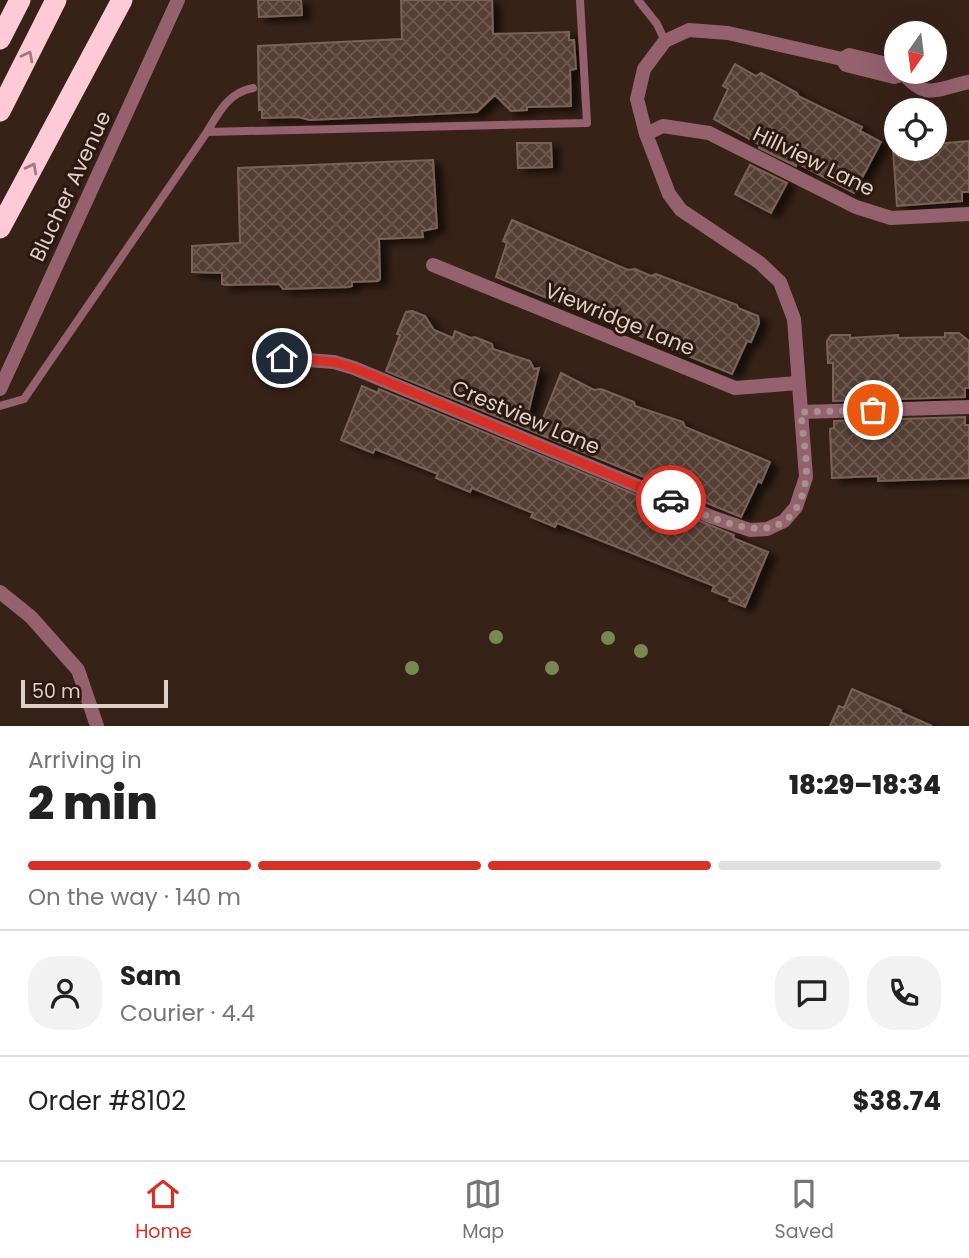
<!DOCTYPE html>
<html lang="en">
<head>
<meta charset="utf-8">
<style>
  :root { --surface:#fff; --page:#f2f2f2; --text:#222; --muted:#767676; --line:#e0e0e0; --accent:#d93025 }
  body { margin:0; font-family:Poppins,sans-serif; background:var(--page); color:var(--text); height:100vh; display:flex; flex-direction:column; font-size:26px; white-space:nowrap }
  * { box-sizing:border-box; margin:0 }
  p { font-size:23px; color:var(--muted) }
  .icon { flex:none; width:38px; height:38px; fill:none; stroke:currentColor; stroke-width:2; stroke-linecap:round; stroke-linejoin:round }
  .map { position:relative; height:726px; overflow:hidden }
  .sheet { display:flex; flex-direction:column; background:var(--surface); flex:1 }
  .sheet>* { flex:none }
  .needle { width:46px; rotate:194deg }
  .buttons { position:absolute; left:884px; top:21px; display:grid; gap:14px }
  .buttons a { display:grid; place-items:center; width:63px; height:63px; border-radius:50%; background:var(--surface); box-shadow:0 7px 28px #0002; font-size:35px }
  .scale { position:absolute; left:21px; bottom:18px; width:147px; box-sizing:border-box; padding-left:7px; border:4px solid #decfc9; border-top:0; font-size:19px; line-height:24px; white-space:nowrap; color:#decfc9; -webkit-text-stroke:5px #2d180f; paint-order:stroke }
  .pin { position:absolute; display:grid; place-items:center; width:60px; height:60px; color:#fff; margin:-30px; border:4px solid #fff; border-radius:50%; box-shadow:0 2px 7px #0007 }
  .courier { position:absolute; display:grid; place-items:center; width:70px; height:70px; margin:-35px; border:5px solid #d93025; border-radius:50%; background:#fff; color:#222; box-shadow:0 2px 9px #0007 }
  .head em { font-style:normal; font-weight:800 }
  .head div { display:flex; flex-direction:column-reverse }
  .head { display:flex; align-items:center; justify-content:space-between; height:119px; padding:0 28px }
  h1 { font-size:46px; font-weight:800; line-height:52px }
  .bar { display:grid; grid-template-columns:repeat(4,1fr); gap:10px 7px; align-content:center; height:84px; padding:0 28px }
  .bar i { height:9px; border-radius:5px; background:var(--line) }
  .bar .current { background:var(--accent) }
  .bar p { grid-column:span 4 }
  .line { display:flex; align-items:center; gap:18px; padding:0 28px; border-top:2px solid var(--line) }
  .line div { flex:1 }
  .round { display:grid; place-items:center; flex:none; width:74px; height:74px; border-radius:28px; background:var(--page) }
  .tab-bar { display:flex; justify-content:space-around; align-items:center; height:98px; border-top:2px solid var(--line); background:var(--surface); font-size:19px; color:var(--muted) }
  .tab-bar a { display:grid; justify-items:center; gap:4px }
  .tab-bar .current { color:var(--accent) }
  .map>svg:first-child { display:block }
  .building { fill:url(#building-cross-hatch); stroke:#7b6257; stroke-width:2; filter:url(#shadow) }
  .lines { fill:none; stroke-linecap:round; stroke-linejoin:round }
  .service { stroke:#95616f; stroke-width:8 }
  .minor { stroke:#95616f; stroke-width:14 }
  .motorway { stroke:#ffcad8; stroke-width:21 }
  .tree { fill:#798751 }
  .oneway { stroke:#a07a7e }
  .done { stroke:#a4928b; stroke-width:7; stroke-dasharray:0 12.6 }
  .route { stroke:#d93025; stroke-width:9 }
  .labels { text-anchor:middle; dominant-baseline:central; stroke-width:6; stroke-linejoin:round; paint-order:stroke }
  .street-label { font-size:21px; fill:#decfc9; stroke:#2d180f }
</style>
</head>
<body>
<div class="map">
<svg width="969" height="726" viewBox="0 0 969 726">
  <defs>
    <pattern id="building-cross-hatch" width="8" height="8" patternUnits="userSpaceOnUse" patternTransform="scale(1.75)"><rect width="8" height="8" fill="#563f35"/><path d="M0 0l8 8M0 8l8-8" fill="none" stroke="#6e5a51"/></pattern>
    <filter id="shadow"><feDropShadow dx="8" dy="4.5" stdDeviation="3.5" flood-color="#0009"/></filter>
  </defs>
  <rect width="100%" height="100%" fill="#372218"/>
  <path class="building" d="M 258,0 L 301,0 L 302,15 L 259,17 Z
    M 401,0 L 492,0 L 493,34 L 569,32 L 569,40 L 574,40 L 576,69 L 570,70 L 571,106 L 527,107 L 527,110 L 511,111 L 495,95 L 477,112 L 310,120 L 298,117 L 262,118 L 262,109 L 259,110 L 258,46 L 402,39 Z
    M 735,64 L 756,76 L 761,73 L 797,93 L 798,96 L 862,127 L 860,131 L 881,142 L 854,193 L 797,163 L 796,166 L 759,148 L 760,145 L 714,119 L 728,89 L 723,86 Z
    M 969,141 L 969,192 L 962,192 L 962,201 L 897,206 L 893,149 L 934,149 L 934,144 Z
    M 517,143 L 551,143 L 552,167 L 518,168 Z
    M 433,160 L 437,228 L 422,231 L 423,237 L 379,239 L 380,279 L 378,281 L 352,282 L 352,286 L 349,287 L 283,289 L 279,284 L 226,285 L 222,284 L 222,273 L 192,272 L 192,246 L 240,243 L 238,168 Z
    M 750,165 L 787,183 L 771,213 L 735,194 Z
    M 512,220 L 628,270 L 635,269 L 651,276 L 656,274 L 737,305 L 738,308 L 758,316 L 759,323 L 751,342 L 747,341 L 732,374 L 496,277 L 507,243 L 503,241 Z
    M 412,311 L 425,316 L 434,330 L 453,338 L 455,331 L 471,338 L 475,337 L 492,344 L 493,349 L 530,361 L 534,369 L 539,368 L 527,418 L 541,423 L 561,373 L 594,390 L 601,389 L 634,402 L 635,406 L 683,422 L 685,427 L 770,462 L 761,483 L 758,481 L 741,517 L 386,371 L 400,335 L 397,334 L 406,312 Z
    M 945,333 L 959,333 L 969,341 L 969,388 L 965,388 L 965,397 L 833,401 L 833,363 L 828,363 L 827,341 L 831,335 L 850,335 L 850,338 L 898,335 L 898,338 L 945,337 Z
    M 362,386 L 378,393 L 379,389 L 734,535 L 733,538 L 768,552 L 745,607 L 729,601 L 730,598 L 712,591 L 714,586 L 557,523 L 555,527 L 531,517 L 533,513 L 472,488 L 470,492 L 436,478 L 438,474 L 375,449 L 373,453 L 341,440 Z
    M 965,417 L 965,425 L 969,425 L 969,478 L 878,481 L 878,476 L 832,478 L 830,429 L 834,428 L 834,421 Z
    M 852,689 L 901,710 L 900,712 L 932,726 L 830,726 L 839,706 L 844,708 Z"/>
  <g class="lines">
    <path class="service" d="M 638,0 L 657,24 L 665,41
      M 207,132 C 218,113 229,92 253,88
      M 0,406 L 24,399 L 207,132 L 587,123 L 580,0"/>
    <path class="minor" d="M 842,59 L 849,55 L 896,66
      M 902,72 C 926,102 937,88 969,82
      M 646,134 L 663,126 L 709,133 L 856,207 L 891,218 L 969,214
      M 433,265 L 735,388 L 798,383
      M 282,358 L 334,362 L 354,368 L 712,517 L 750,530 L 767,529 L 784,521 L 796,507 L 806,477 L 794,319 L 780,282 L 760,263 L 681,210 L 669,194 L 646,134 L 637,99 L 644,69 L 665,41 L 689,30 L 728,33 L 842,59 L 846,65 L 894,77 L 904,74
      M 0,389 L 178,0
      M 801,412 L 969,407
      M 0,592 L 31,617 L 78,670 L 97,726"/>
    <path class="motorway" d="M 0,39 L 20,0
      M 0,111 L 56,0
      M 0,228 L 122,0"/>
  </g>
  <g class="tree">
    <circle cx="496" cy="637" r="7"/>
    <circle cx="608" cy="638" r="7"/>
    <circle cx="641" cy="651" r="7"/>
    <circle cx="412" cy="668" r="7"/>
    <circle cx="552" cy="668" r="7"/>
  </g>
  <defs><path id="oneway-chevron" d="M-2-3.5L2.5 0L-2 3.5" fill="none" stroke-width="1.6" stroke-linecap="round" stroke-linejoin="round" transform="scale(1.75)"/></defs>
  <g class="oneway">
    <use href="#oneway-chevron" transform="translate(28 56) rotate(-63)"/>
    <use href="#oneway-chevron" transform="translate(32 168) rotate(-62)"/>
  </g>
  <g class="lines">
    <path class="done" d="M 671,500 C 718,520 794,562 806,478 C 808,459 802,432 801,412 L 873,410"/>
    <path class="route" d="M 282,358 L 334,362 L 354,368 L 671,500"/>
  </g>
  <g class="labels">
    <g class="street-label">
      <text transform="translate(814 161) rotate(26)">Hillview Lane</text>
      <text transform="translate(70 186) rotate(-65)">Blucher Avenue</text>
      <text transform="translate(620 319) rotate(22)">Viewridge Lane</text>
      <text transform="translate(526 417) rotate(23)">Crestview Lane</text>
    </g>
  </g>
</svg>
<div class="buttons">
<a><svg class="needle" viewBox="-14 -14 28 28"><path d="M0-13l5 13h-10z" fill="#e53935"/><path d="M0 13l5-13h-10z" fill="#767676"/></svg></a>
<a><svg class="icon" aria-label="locate" viewBox="0 0 24 24"><circle cx="12" cy="12" r="6"/><path d="M12 2v4M12 18v4M2 12h4M18 12h4"/></svg></a>
</div>
<div class="scale">50 m</div>
<div class="pin" style="left:873px;top:410px;background:#ea580c"><svg class="icon" aria-label="bag" viewBox="0 0 24 24"><path d="M5 8h14l-1 12H6zM9 8a3 3 0 0 1 6 0"/></svg></div>
<div class="pin" style="left:282px;top:358px;background:#1f2937"><svg class="icon" aria-label="home" viewBox="0 0 24 24"><path d="M3 11l9-7 9 7M6 9v11h12V9"/></svg></div>
<div class="courier" style="left:671px;top:500px"><svg class="icon" aria-label="car" viewBox="0 0 24 24"><path d="M5 17H2v-5l4-1 3-4h7l3 4 3 1v5h-3M9 17h6M6 11h13"/><circle cx="7" cy="17" r="2"/><circle cx="17" cy="17" r="2"/></svg></div>
</div>
<section class="sheet">
<div class="head"><div><h1>2 min</h1><p>Arriving in</p></div><em>18:29–18:34</em></div>
<div class="bar"><i class="current"></i><i class="current"></i><i class="current"></i><i></i><p>On the way · 140 m</p></div>
<div class="line" style="height:126px"><a class="round"><svg class="icon" aria-label="person" viewBox="0 0 24 24"><circle cx="12" cy="8" r="4"/><path d="M4 21q1-7 8-7t8 7"/></svg></a><div><b>Sam</b><p>Courier · 4.4</p></div><a class="round"><svg class="icon" aria-label="chat" viewBox="0 0 24 24"><path d="M4 5h16v11H9l-5 4z"/></svg></a><a class="round"><svg class="icon" aria-label="phone" viewBox="0 0 24 24"><path d="M5 4h4l2 5-3 2q2 4 5 5l2-3 5 2v4C11 20 4 13 5 4z"/></svg></a></div>
<div class="line" style="height:91px"><div>Order #8102</div><b>$38.74</b></div>
</section>
<nav class="tab-bar">
<a class="current"><svg class="icon" aria-label="home" viewBox="0 0 24 24"><path d="M3 11l9-7 9 7M6 9v11h12V9"/></svg>Home</a>
<a><svg class="icon" aria-label="map" viewBox="0 0 24 24"><path d="M3 6l6-2 6 2 6-2v14l-6 2-6-2-6 2zM9 4v14M15 6v14"/></svg>Map</a>
<a><svg class="icon" aria-label="saved" viewBox="0 0 24 24"><path d="M7 4h10v16l-5-4-5 4z"/></svg>Saved</a>
</nav>
</body>
</html>
